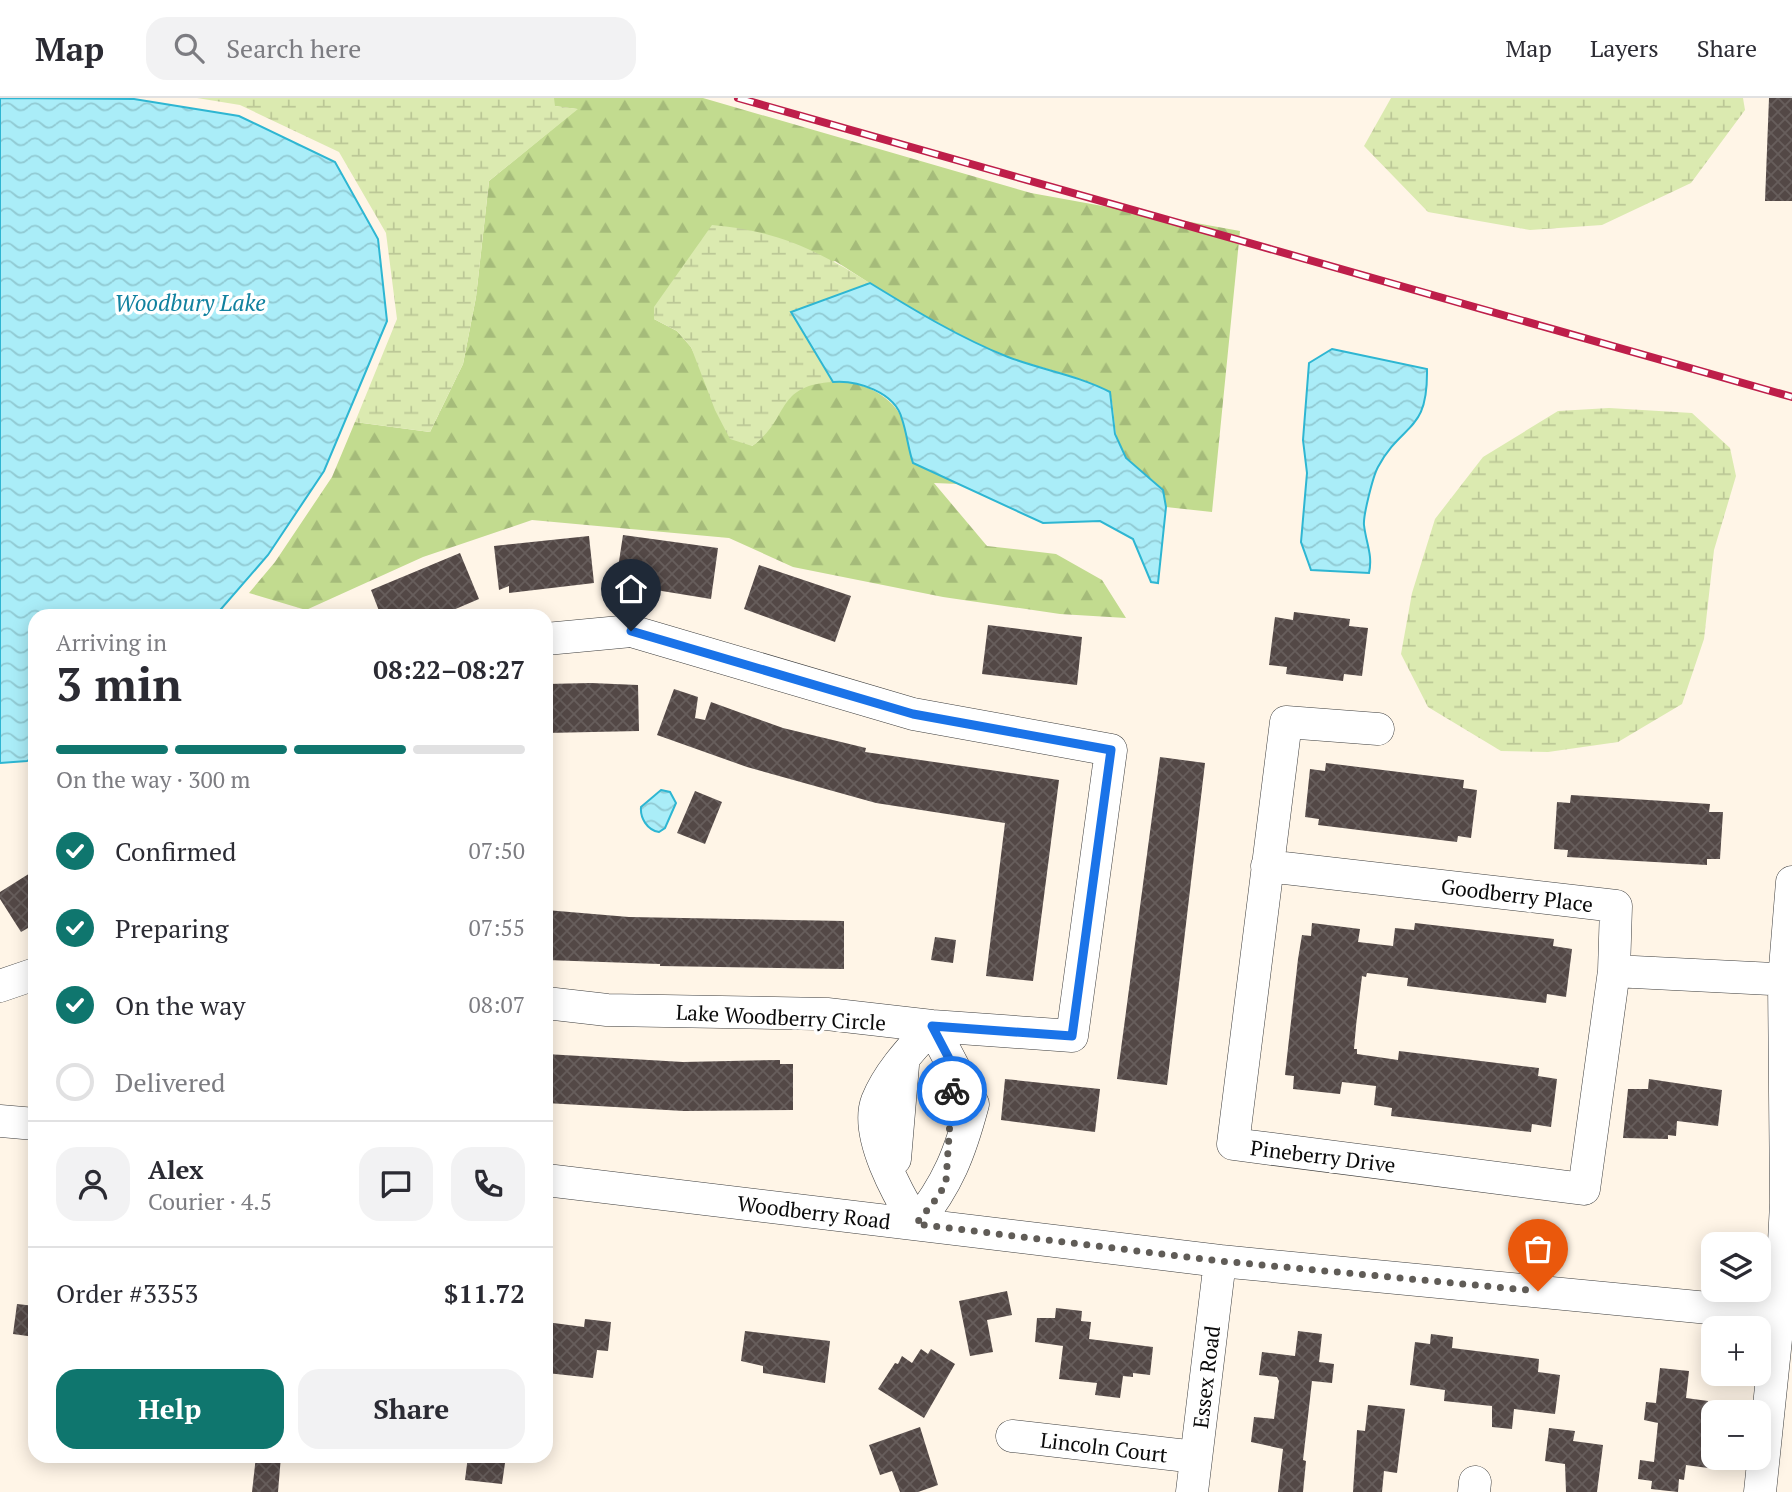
<!DOCTYPE html>
<html lang="en">
<head>
<meta charset="utf-8">
<style>
  :root { --surface:#fff; --page:#f2f2f3; --text:#2b2b33; --muted:#7c7c81; --line:#e1e1e2; --accent:#0f766e }
  body { margin:0; font-family:"PT Serif",serif; background:var(--page); color:var(--text); height:100vh; display:flex; flex-direction:column; font-size:26px; white-space:nowrap }
  * { box-sizing:border-box; margin:0 }
  p { font-size:23px; color:var(--muted) }
  .icon { flex:none; width:38px; height:38px; fill:none; stroke:currentColor; stroke-width:2; stroke-linecap:round; stroke-linejoin:round }
  .map { position:relative; flex:1; overflow:hidden }
  .side { position:absolute; left:28px; top:511px; width:525px; height:854px; display:flex; flex-direction:column; background:var(--surface); border-radius:21px; box-shadow:0 4px 18px #0003 }
  .side>* { flex:none }
  .fabs { position:absolute; left:1701px; top:1134px; display:grid; gap:14px }
  .fabs a { display:grid; place-items:center; width:70px; height:70px; border-radius:14px; background:var(--surface); box-shadow:0 4px 18px #0003; font-size:35px }
  .pin { position:absolute; display:grid; place-items:center; width:60px; height:60px; color:#fff; margin:-72px -30px; border-radius:50% 50% 50% 0; rotate:-45deg; box-shadow:0 0 7px #0007 }
  .pin .icon { rotate:45deg }
  .courier { position:absolute; display:grid; place-items:center; width:70px; height:70px; margin:-35px; border:5px solid #1a73e8; border-radius:50%; background:#fff; color:#222; box-shadow:0 2px 9px #0007 }
  .overview em { font-style:normal; font-weight:700 }
  .overview div { display:flex; flex-direction:column-reverse }
  .overview { display:flex; align-items:center; justify-content:space-between; height:119px; padding:0 28px }
  h1 { font-size:46px; font-weight:700; line-height:52px }
  .bar { display:grid; grid-template-columns:repeat(4,1fr); gap:10px 7px; align-content:center; height:84px; padding:0 28px }
  .bar i { height:9px; border-radius:5px; background:var(--line) }
  .bar .active { background:var(--accent) }
  .bar p { grid-column:span 4 }
  .line { display:flex; align-items:center; gap:18px; padding:0 28px; border-top:2px solid var(--line) }
  .line div { flex:1 }
  .round { display:grid; place-items:center; flex:none; width:74px; height:74px; border-radius:21px; background:var(--page) }
  ol { padding:0 28px; list-style:none }
  li { display:flex; align-items:center; gap:21px; height:77px }
  li p { margin-inline-start:auto }
  li .icon { padding:7px; border-radius:50%; background:var(--accent); color:#fff; stroke-width:4 }
  li:last-child { color:var(--muted) }
  li i { width:38px; height:38px; border:4px solid var(--line); border-radius:50% }
  .action { display:flex; gap:14px; margin-top:auto; padding:14px 28px }
  .action a { flex:1; height:80px; border-radius:21px; background:var(--accent); color:#fff; font-size:28px; font-weight:700; line-height:80px; text-align:center }
  .action a+a { background:var(--page); color:var(--text) }
  header { display:flex; align-items:center; gap:42px; box-sizing:border-box; height:98px; padding:0 35px; background:var(--surface); border-bottom:2px solid var(--line) }
  header strong { font-size:33px }
  nav { display:flex; gap:38px; margin-inline-start:auto; font-size:24px }
  .search { width:490px; height:63px; background:var(--page); display:flex; align-items:center; gap:18px; box-sizing:border-box; padding:0 24px; border-radius:21px; color:var(--muted); font-size:26px }
  .map>svg:first-child { display:block }
  .forest { fill:url(#forest-firs) }
  .wetland { fill:url(#wetland-marsh) }
  .water { fill:url(#water-waves); stroke:#2eb6d2; stroke-width:2 }
  .building { fill:url(#building-cross-hatch) }
  .lines { fill:none; stroke-linecap:round; stroke-linejoin:round }
  .minor-casing { stroke:#3d3d3d; stroke-width:33 }
  .minor { stroke:#fff; stroke-width:32 }
  .rail-casing { stroke:#be1e4a; stroke-width:8 }
  .rail { stroke:#fff; stroke-width:5; stroke-dasharray:16; stroke-linecap:butt }
  .done { stroke:#605c57; stroke-width:7; stroke-dasharray:0 12.6 }
  .route { stroke:#1a73e8; stroke-width:9 }
  .labels { text-anchor:middle; dominant-baseline:central; stroke-width:7; stroke-linejoin:round; paint-order:stroke }
  .street-label { font-size:21px; fill:#0a0a0a; stroke:#fff }
  .water-label { font-size:23px; font-style:italic; fill:#10819f; stroke:#fff }
</style>
</head>
<body>
<header>
<strong>Map</strong>
<div class="search"><svg class="icon" aria-label="search" viewBox="0 0 24 24"><circle cx="10" cy="10" r="6"/><path d="M15 15l6 6"/></svg>Search here</div>
<nav><a>Map</a><a>Layers</a><a>Share</a></nav>
</header>
<div class="map">
<svg width="1792" height="1394" viewBox="0 0 1792 1394">
  <defs>
    <pattern id="forest-firs" width="22" height="20" patternUnits="userSpaceOnUse" patternTransform="scale(1.75)"><rect width="22" height="20" fill="#c2db8f"/><path d="M5 1l3.5 6h-7zM16 11l3.5 6h-7z" fill="#a5bb7a"/></pattern>
    <pattern id="wetland-marsh" width="20" height="14" patternUnits="userSpaceOnUse" patternTransform="scale(1.75)"><rect width="20" height="14" fill="#dbeab0"/><path d="M1 5h8M5 5V1M11 12h8M15 12V8" fill="none" stroke="#bbc796"/></pattern>
    <pattern id="water-waves" width="16" height="10" patternUnits="userSpaceOnUse" patternTransform="scale(1.75)"><rect width="16" height="10" fill="#aaedf8"/><path d="M0 5q4-4 8 0t8 0" fill="none" stroke="#91cad3"/></pattern>
    <pattern id="building-cross-hatch" width="8" height="8" patternUnits="userSpaceOnUse" patternTransform="scale(1.75)"><rect width="8" height="8" fill="#534846"/><path d="M0 0l8 8M0 8l8-8" fill="none" stroke="#675e5c"/></pattern>
  </defs>
  <rect width="100%" height="100%" fill="#fff5e7"/>
  <path class="forest" d="M 554,0 L 703,0 L 1031,95 L 1240,133 L 1212,414 L 1166,409 C 1160,374 1140,381 1125,359 C 1112,339 1116,316 1110,294 C 1078,277 1043,271 1009,259 C 947,236 890,198 835,163 L 654,221 L 677,233 L 691,249 L 703,274 L 752,348 C 772,334 777,308 795,293 C 824,270 885,286 901,318 C 905,325 908,353 913,365 L 959,386 L 934,385 L 987,448 L 1056,456 L 1102,482 L 1126,520 L 1060,516 L 943,499 L 793,469 L 729,440 L 532,422 L 423,459 L 306,512 L 249,495 L 275,464 L 332,379 L 355,324 L 430,334 L 463,266 L 476,199 L 489,83 L 577,11 L 554,8 Z"/>
  <path class="wetland" d="M 197,0 L 554,0 L 555,8 L 578,11 L 489,83 L 476,199 L 463,266 L 430,334 L 355,324 L 397,221 L 386,135 L 339,54 L 240,7 Z
    M 1391,0 L 1743,0 L 1745,12 L 1691,85 L 1602,127 L 1530,132 L 1428,114 L 1364,48 Z
    M 712,127 C 775,132 817,152 870,185 L 791,214 L 833,284 C 774,287 790,322 752,348 L 730,341 L 715,312 L 691,249 L 677,233 L 654,221 L 654,209 Z
    M 1609,310 L 1692,315 L 1730,350 L 1736,378 L 1714,452 L 1704,541 L 1682,606 L 1618,644 L 1548,654 L 1501,653 L 1428,609 L 1401,556 L 1412,495 L 1435,421 L 1483,359 L 1558,313 Z"/>
  <path class="water" d="M 0,0 L 134,1 L 239,18 L 335,64 L 378,141 L 387,223 L 324,373 L 268,457 L 215,518 L 35,518 L 35,658 L 27,663 L 0,665 Z
    M 870,185 C 914,212 960,240 1008,259 C 1042,272 1077,277 1110,294 L 1115,336 L 1126,360 L 1163,392 L 1166,409 L 1158,485 L 1151,484 L 1133,441 L 1100,423 L 1043,425 L 913,365 C 908,350 907,336 902,321 C 895,294 857,282 833,284 L 791,214 Z
    M 1332,251 L 1427,271 C 1428,336 1403,323 1378,369 C 1373,378 1363,418 1364,427 C 1366,445 1373,457 1369,475 L 1311,472 L 1301,444 L 1307,375 L 1303,342 L 1309,265 Z
    M 661,692 L 670,694 L 676,705 L 665,730 L 659,734 C 647,732 640,720 641,709 Z"/>
  <path class="building" d="M 1769,0 L 1792,0 L 1792,103 L 1765,103 Z
    M 623,437 L 718,450 L 711,501 L 625,487 L 626,482 L 616,483 Z
    M 589,438 L 594,485 L 509,495 L 509,488 L 499,492 L 494,448 Z
    M 460,455 L 479,501 L 439,518 L 381,518 L 371,492 Z
    M 759,467 L 851,498 L 835,544 L 744,511 Z
    M 1294,514 L 1350,521 L 1349,528 L 1368,530 L 1362,578 L 1344,576 L 1343,583 L 1286,576 L 1287,569 L 1269,567 L 1275,519 L 1293,522 Z
    M 988,527 L 1082,539 L 1077,587 L 982,576 Z
    M 591,585 L 638,587 L 639,633 L 546,635 L 546,586 Z
    M 674,591 L 698,599 L 695,620 L 705,622 L 711,604 L 783,630 L 866,650 L 865,654 L 1059,682 L 1033,883 L 986,878 L 1005,725 L 876,705 L 747,669 L 657,637 Z
    M 1160,659 L 1205,665 L 1167,987 L 1117,981 Z
    M 1326,665 L 1464,682 L 1463,690 L 1477,692 L 1471,740 L 1458,738 L 1457,744 L 1318,727 L 1319,721 L 1305,719 L 1310,671 L 1325,673 Z
    M 695,693 L 722,704 L 705,746 L 677,735 Z
    M 1571,697 L 1710,706 L 1709,714 L 1723,714 L 1720,761 L 1707,761 L 1707,767 L 1567,759 L 1568,752 L 1554,751 L 1557,704 L 1570,705 Z
    M 35,772 L 35,826 L 21,834 L 0,801 L 0,794 Z
    M 546,812 L 629,819 L 844,823 L 844,871 L 660,868 L 660,866 L 546,862 Z
    M 1312,825 L 1360,831 L 1358,844 L 1393,848 L 1395,830 L 1414,832 L 1415,825 L 1554,841 L 1553,848 L 1572,851 L 1566,899 L 1547,896 L 1546,905 L 1407,888 L 1408,880 L 1367,875 L 1366,879 L 1362,878 L 1356,928 L 1354,951 L 1357,951 L 1357,956 L 1398,962 L 1399,953 L 1539,970 L 1538,978 L 1557,981 L 1551,1029 L 1532,1026 L 1531,1034 L 1391,1018 L 1392,1010 L 1374,1007 L 1376,988 L 1342,984 L 1340,996 L 1293,991 L 1294,978 L 1285,977 L 1298,861 L 1302,837 L 1311,838 Z
    M 935,839 L 956,842 L 953,865 L 931,862 Z
    M 546,956 L 683,964 L 780,962 L 780,966 L 793,966 L 793,1012 L 684,1013 L 546,1005 Z
    M 1005,981 L 1100,991 L 1095,1034 L 1001,1022 Z
    M 1649,981 L 1722,992 L 1718,1028 L 1677,1023 L 1676,1038 L 1668,1037 L 1668,1041 L 1623,1040 L 1628,991 L 1648,991 Z
    M 1007,1193 L 1012,1217 L 987,1222 L 993,1254 L 970,1258 L 959,1203 Z
    M 17,1206 L 35,1208 L 35,1239 L 13,1236 Z
    M 1056,1210 L 1082,1213 L 1081,1223 L 1091,1224 L 1089,1241 L 1153,1249 L 1150,1277 L 1133,1275 L 1133,1279 L 1123,1278 L 1120,1300 L 1095,1297 L 1097,1285 L 1059,1281 L 1063,1248 L 1035,1244 L 1037,1220 L 1055,1220 Z
    M 585,1221 L 611,1224 L 608,1253 L 597,1252 L 593,1280 L 547,1275 L 550,1255 L 546,1254 L 546,1224 L 584,1229 Z
    M 745,1233 L 830,1243 L 825,1285 L 763,1275 L 763,1268 L 741,1263 Z
    M 1298,1233 L 1322,1236 L 1319,1264 L 1334,1266 L 1332,1285 L 1312,1283 L 1303,1362 L 1306,1363 L 1303,1394 L 1278,1394 L 1283,1351 L 1251,1344 L 1254,1319 L 1274,1321 L 1279,1283 L 1277,1279 L 1259,1277 L 1262,1254 L 1295,1258 Z
    M 1431,1236 L 1453,1239 L 1452,1250 L 1539,1261 L 1538,1274 L 1560,1277 L 1555,1316 L 1514,1311 L 1512,1331 L 1492,1329 L 1492,1308 L 1444,1303 L 1445,1292 L 1410,1287 L 1415,1244 L 1430,1246 Z
    M 921,1251 L 928,1256 L 931,1251 L 955,1266 L 924,1320 L 878,1291 L 895,1265 L 898,1266 L 902,1258 L 912,1265 Z
    M 1660,1270 L 1689,1273 L 1686,1300 L 1708,1303 L 1707,1306 L 1713,1307 L 1708,1370 L 1686,1367 L 1684,1382 L 1679,1381 L 1678,1394 L 1651,1391 L 1652,1383 L 1638,1381 L 1640,1362 L 1654,1364 L 1658,1325 L 1644,1322 L 1646,1304 L 1656,1305 Z
    M 1368,1307 L 1405,1311 L 1397,1375 L 1384,1373 L 1382,1394 L 1353,1394 L 1357,1332 L 1365,1333 Z
    M 920,1329 L 938,1387 L 918,1394 L 900,1394 L 892,1373 L 880,1377 L 869,1347 Z
    M 1549,1330 L 1575,1333 L 1573,1343 L 1603,1347 L 1597,1394 L 1566,1394 L 1565,1366 L 1545,1363 Z
    M 256,1358 L 281,1358 L 278,1394 L 252,1394 Z
    M 468,1358 L 506,1358 L 502,1386 L 465,1382 Z"/>
  <g class="lines">
    <g class="minor-casing">
      <path id="minor" d="M 546,541 L 631,533 L 913,616 L 1111,652 L 1072,938 L 932,928 L 827,916 L 607,912 L 546,905
        M 1267,768 L 1616,808 L 1614,873 L 1584,1091 L 1233,1046 L 1286,624 L 1378,631
        M 1614,873 L 1792,882
        M 0,888 L 35,876
        M 932,928 L 973,1006 C 960,1055 948,1086 916,1126 C 899,1098 864,1037 877,1003 C 888,975 912,950 932,928 Z
        M 0,1023 L 35,1026
        M 895,1061 L 903,967
        M 546,1082 L 1220,1163 L 1792,1218
        M 1012,1338 L 1196,1359
        M 1192,1394 L 1220,1163
        M 1474,1394 L 1475,1384
        M 1760,1394 L 1782,1184 L 1786,1105 L 1784,882 L 1792,784"/>
    </g>
    <use href="#minor" class="minor"/>
    <g class="rail-casing">
      <path id="rail" d="M 738,0 L 1792,299"/>
    </g>
    <use href="#rail" class="rail"/>
  </g>
  <g class="lines">
    <path class="done" d="M 952,993 L 946,1083 L 940,1096 L 916,1126 L 1220,1163 L 1538,1193"/>
    <path class="route" d="M 631,533 L 913,616 L 1111,652 L 1072,938 L 932,928 L 954,970 L 952,993"/>
  </g>
  <g class="labels">
    <g class="street-label">
      <text transform="translate(1517 797) rotate(7)">Goodberry Place</text>
      <text transform="translate(781 919) rotate(3)">Lake Woodberry Circle</text>
      <text transform="translate(1323 1058) rotate(7)">Pineberry Drive</text>
      <text transform="translate(814 1114) rotate(7)">Woodberry Road</text>
      <text transform="translate(1206 1279) rotate(-83)">Essex Road</text>
      <text transform="translate(1104 1349) rotate(7)">Lincoln Court</text>
    </g>
    <g class="water-label">
      <text x="190" y="204">Woodbury Lake</text>
    </g>
  </g>
</svg>
<div class="fabs">
<a><svg class="icon" aria-label="layers" viewBox="0 0 24 24"><path d="M12 4l9 5-9 5-9-5zM3 14l9 5 9-5"/></svg></a>
<a>+</a>
<a>−</a>
</div>
<div class="pin" style="left:1538px;top:1193px;background:#ea580c"><svg class="icon" aria-label="bag" viewBox="0 0 24 24"><path d="M5 8h14l-1 12H6zM9 8a3 3 0 0 1 6 0"/></svg></div>
<div class="pin" style="left:631px;top:533px;background:#1f2937"><svg class="icon" aria-label="home" viewBox="0 0 24 24"><path d="M3 11l9-7 9 7M6 9v11h12V9"/></svg></div>
<div class="courier" style="left:952px;top:993px"><svg class="icon" aria-label="bike" viewBox="0 0 24 24"><circle cx="6" cy="16" r="4"/><circle cx="18" cy="16" r="4"/><path d="M6 16l4-8h5l3 8M10 8l3 8H6M13 5h3"/></svg></div>
<section class="side">
<div class="overview"><div><h1>3 min</h1><p>Arriving in</p></div><em>08:22–08:27</em></div>
<div class="bar"><i class="active"></i><i class="active"></i><i class="active"></i><i></i><p>On the way · 300 m</p></div>
<ol>
<li><svg class="icon" aria-label="check" viewBox="0 0 24 24"><path d="M5 12l5 5 9-10"/></svg>Confirmed<p>07:50</p></li>
<li><svg class="icon" aria-label="check" viewBox="0 0 24 24"><path d="M5 12l5 5 9-10"/></svg>Preparing<p>07:55</p></li>
<li><svg class="icon" aria-label="check" viewBox="0 0 24 24"><path d="M5 12l5 5 9-10"/></svg>On the way<p>08:07</p></li>
<li><i></i>Delivered</li>
</ol>
<div class="line" style="height:126px"><a class="round"><svg class="icon" aria-label="person" viewBox="0 0 24 24"><circle cx="12" cy="8" r="4"/><path d="M4 21q1-7 8-7t8 7"/></svg></a><div><b>Alex</b><p>Courier · 4.5</p></div><a class="round"><svg class="icon" aria-label="chat" viewBox="0 0 24 24"><path d="M4 5h16v11H9l-5 4z"/></svg></a><a class="round"><svg class="icon" aria-label="phone" viewBox="0 0 24 24"><path d="M5 4h4l2 5-3 2q2 4 5 5l2-3 5 2v4C11 20 4 13 5 4z"/></svg></a></div>
<div class="line" style="height:91px"><div>Order #3353</div><b>$11.72</b></div>
<div class="action"><a>Help</a><a>Share</a></div>
</section>
</div>
</body>
</html>
